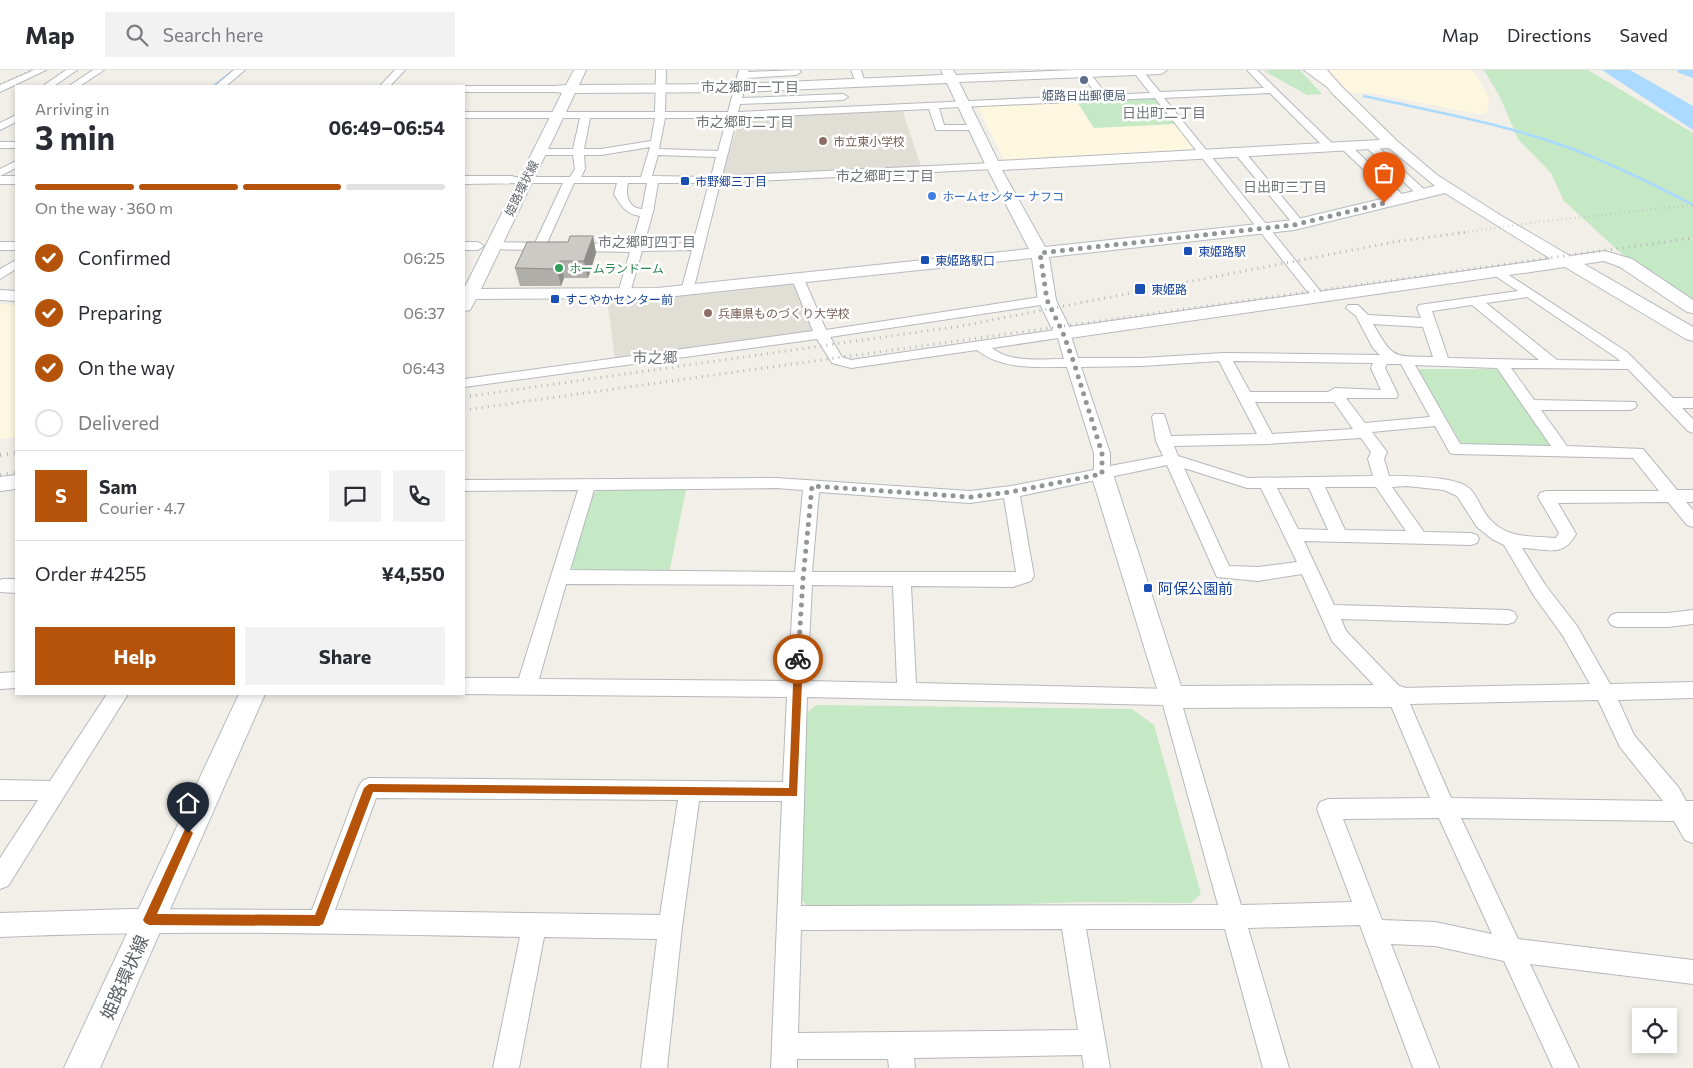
<!DOCTYPE html>
<html lang="en">
<head>
<meta charset="utf-8">
<style>
  :root { --surface:#fff; --page:#f2f2f3; --text:#2b2b33; --muted:#7c7c81; --line:#e1e1e2; --accent:#b45309 }
  body { margin:0; font-family:Commissioner,"Noto Sans JP",sans-serif; background:var(--page); color:var(--text); height:100vh; display:flex; flex-direction:column; font-size:19px; white-space:nowrap }
  * { box-sizing:border-box; margin:0 }
  p { font-size:16px; color:var(--muted) }
  .icon { flex:none; width:28px; height:28px; fill:none; stroke:currentColor; stroke-width:2; stroke-linecap:round; stroke-linejoin:round }
  .map { position:relative; flex:1; overflow:hidden }
  .details { position:absolute; left:15px; top:15px; width:450px; height:610px; display:flex; flex-direction:column; background:var(--surface); border-radius:0px; box-shadow:0 2px 8px #0003 }
  .details>* { flex:none }
  .controls { position:absolute; left:1632px; top:938px; display:grid; gap:10px }
  .controls a { display:grid; place-items:center; width:45px; height:45px; border-radius:0px; background:var(--surface); box-shadow:0 2px 8px #0003; font-size:25px }
  .pin { position:absolute; display:grid; place-items:center; width:42px; height:42px; color:#fff; margin:-51px -21px; border-radius:50% 50% 50% 0; rotate:-45deg; box-shadow:0 0 5px #0007 }
  .pin .icon { rotate:45deg }
  .courier { position:absolute; display:grid; place-items:center; width:50px; height:50px; margin:-25px; border:4px solid #b45309; border-radius:50%; background:#fff; color:#222; box-shadow:0 1px 6px #0007 }
  .headline em { font-style:normal; font-weight:700 }
  .headline div { display:flex; flex-direction:column-reverse }
  .headline { display:flex; align-items:center; justify-content:space-between; height:85px; padding:0 20px }
  h1 { font-size:32px; font-weight:700; line-height:38px }
  .bar { display:grid; grid-template-columns:repeat(4,1fr); gap:8px 5px; align-content:center; height:60px; padding:0 20px }
  .bar i { height:6px; border-radius:4px; background:var(--line) }
  .bar .on { background:var(--accent) }
  .bar p { grid-column:span 4 }
  .line { display:flex; align-items:center; gap:12px; padding:0 20px; border-top:1px solid var(--line) }
  .line div { flex:1 }
  .round { display:grid; place-items:center; flex:none; width:52px; height:52px; border-radius:0px; background:var(--page) }
  ol { padding:0 20px; list-style:none }
  li { display:flex; align-items:center; gap:15px; height:55px }
  li p { margin-inline-start:auto }
  li .icon { padding:5px; border-radius:50%; background:var(--accent); color:#fff; stroke-width:4 }
  li:last-child { color:var(--muted) }
  li i { width:28px; height:28px; border:2px solid var(--line); border-radius:50% }
  .action { display:flex; gap:10px; margin-top:auto; padding:10px 20px }
  .action a { flex:1; height:58px; border-radius:0px; background:var(--accent); color:#fff; font-size:20px; font-weight:700; line-height:58px; text-align:center }
  .action a+a { background:var(--page); color:var(--text) }
  header { display:flex; align-items:center; gap:30px; box-sizing:border-box; height:70px; padding:0 25px; background:var(--surface); border-bottom:1px solid var(--line) }
  header strong { font-size:24px }
  nav { display:flex; gap:28px; margin-inline-start:auto; font-size:18px }
  .search { width:350px; height:45px; background:var(--page); display:flex; align-items:center; gap:12px; box-sizing:border-box; padding:0 18px; border-radius:0px; color:var(--muted); font-size:19px }
  .map>svg:first-child { display:block }
  .commercial { fill:#fef7e0 }
  .education { fill:#e1ded6 }
  .green { fill:#c5e8c5 }
  .water { fill:#aadaff }
  .lines { fill:none; stroke-linecap:round; stroke-linejoin:round }
  .stream { stroke:#aadaff; stroke-width:2.5 }
  .river { fill:#aadaff; fill-rule:evenodd }
  .street-casing { stroke:#b5b8bc; stroke-width:2 }
  .secondary-casing { stroke:#b6babf; stroke-width:2 }
  .street { fill:#fff; fill-rule:evenodd }
  .secondary { fill:#fff; fill-rule:evenodd }
  .rail-far2 { stroke:#b6b7b8; stroke-width:2.5; stroke-dasharray:0.5 4; stroke-linecap:butt }
  .rail-far1 { stroke:#b6b7b8; stroke-width:3; stroke-dasharray:1 5; stroke-linecap:butt }
  .rail { stroke:#b6b7b8; stroke-width:4; stroke-dasharray:1 6; stroke-linecap:butt }
  .wall { fill:#afaea9 }
  .shaded-wall { fill:#8f8d8a }
  .building { fill:#cccac5; stroke:#8f8d8a }
  .route { fill:#b45309 }
  .done { stroke:#929495; stroke-width:5; stroke-dasharray:0 9 }
  .service-dot { fill:#5c6f8a; stroke:#fff; stroke-width:2 }
  .education-dot { fill:#8d6e63; stroke:#fff; stroke-width:2 }
  .transit-dot { fill:#1a4fb4; stroke:#fff; stroke-width:2 }
  .shop-dot { fill:#3f7fe0; stroke:#fff; stroke-width:2 }
  .leisure-dot { fill:#2e9e5b; stroke:#fff; stroke-width:2 }
  .labels { text-anchor:middle; dominant-baseline:central; stroke-width:5; stroke-linejoin:round; paint-order:stroke }
  .far-service-label { font-size:12px; fill:#4e5e75; stroke:#fff }
  .far-education-label { font-size:12px; fill:#785e54; stroke:#fff; text-anchor:start }
  .far-transit-label { font-size:12px; fill:#164399; stroke:#fff; text-anchor:start }
  .far-street-label { font-size:12px; fill:#5f6368; stroke:#fff }
  .far-shop-label { font-size:12px; fill:#366cbe; stroke:#fff; text-anchor:start }
  .far-leisure-label { font-size:12px; fill:#27864d; stroke:#fff; text-anchor:start }
  .far-neighbourhood-label { font-size:14px; fill:#70757a; stroke:#fff }
  .far-quarter-label { font-size:15px; fill:#70757a; stroke:#fff }
  .transit-label { font-size:15px; fill:#164399; stroke:#fff; text-anchor:start }
  .near-street-label { font-size:18px; fill:#5f6368; stroke:#fff }
</style>
</head>
<body>
<header>
<strong>Map</strong>
<div class="search"><svg class="icon" aria-label="search" viewBox="0 0 24 24"><circle cx="10" cy="10" r="6"/><path d="M15 15l6 6"/></svg>Search here</div>
<nav><a>Map</a><a>Directions</a><a>Saved</a></nav>
</header>
<div class="map">
<svg width="1693" height="998" viewBox="0 0 1693 998">
  <rect width="100%" height="100%" fill="#f1efe8"/>
  <path class="commercial" d="M 1325,0 L 1472,0 L 1481,12 L 1489,30 L 1487,42 L 1484,45 L 1372,23 L 1346,23 Z
    M 1076,30 L 1094,58 L 1175,54 L 1196,81 L 1005,92 L 977,35 Z
    M 0,234 L 16,235 L 16,367 L 0,369 Z"/>
  <path class="education" d="M 902,39 L 921,96 L 725,107 L 722,105 L 741,46 Z
    M 790,214 L 796,216 L 812,259 L 810,262 L 615,289 L 607,228 L 707,224 Z"/>
  <path class="green" d="M 1270,0 L 1300,0 L 1322,24 L 1307,25 L 1264,1 Z
    M 1484,0 L 1588,0 L 1693,63 L 1693,233 L 1624,186 L 1564,131 L 1551,103 L 1518,69 L 1500,27 Z
    M 1150,27 L 1155,29 L 1175,54 L 1094,58 L 1076,30 Z
    M 1420,299 L 1494,299 L 1501,301 L 1550,372 L 1549,376 L 1463,376 L 1417,301 Z
    M 599,420 L 686,420 L 669,503 L 576,502 L 571,496 L 591,425 Z
    M 816,635 L 1132,639 L 1154,655 L 1201,824 L 1191,833 L 1085,832 L 811,841 L 801,829 L 807,643 Z"/>
  <path class="water" d="M 1602,0 L 1630,0 L 1693,36 L 1693,60 Z"/>
  <g class="lines">
    <path class="stream" d="M 214,16 L 234,0
      M 1364,26 C 1431,41 1500,53 1564,76 C 1609,92 1651,113 1693,135"/>
    <path class="river" d="M 1677,0 L 1693,0 L 1693,8 L 1679,3 Z"/>
    <g class="street-casing">
      <path id="street" d="M 34,0 L 46,0 L 0,22 L 0,15 Z
        M 66,0 L 77,0 L 54,16 L 43,16 Z
        M 93,0 L 104,0 L 80,16 L 69,16 Z
        M 234,0 L 245,0 L 226,16 L 215,16 Z
        M 395,0 L 405,0 L 390,16 L 380,16 Z
        M 656,0 L 666,0 L 665,42 L 728,42 L 739,0 L 749,0 L 748,2 L 799,0 L 801,2 L 796,5 L 747,8 L 742,28 L 843,24 L 848,27 L 843,30 L 740,34 L 738,42 L 1097,25 L 1081,4 L 1086,1 L 1089,2 L 1107,25 L 1150,23 L 1132,0 L 1142,0 L 1160,22 L 1264,18 L 1247,0 L 1257,0 L 1336,77 L 1337,79 L 1336,81 L 1328,81 L 1270,23 L 1164,28 L 1325,227 L 1319,231 L 1314,230 L 1155,28 L 939,38 L 944,55 L 978,55 L 979,57 L 974,60 L 936,60 L 929,39 L 737,48 L 722,106 L 993,93 L 998,96 L 993,99 L 720,113 L 693,221 L 687,225 L 681,221 L 692,180 L 642,181 L 630,223 L 624,227 L 618,223 L 630,182 L 490,179 L 488,176 L 490,173 L 494,172 L 535,173 L 563,113 L 512,113 L 506,110 L 512,107 L 570,107 L 575,99 L 573,85 L 539,85 L 534,82 L 539,79 L 573,79 L 580,48 L 464,48 L 464,42 L 655,42 ZM 590,48 L 655,48 L 651,71 L 601,79 L 584,79 ZM 665,48 L 727,48 L 718,81 L 659,79 ZM 650,77 L 641,107 L 581,107 L 585,99 L 584,85 L 601,85 ZM 658,85 L 716,87 L 711,107 L 652,106 ZM 574,113 L 617,113 L 614,124 C 621,136 626,144 640,146 L 632,174 L 547,173 ZM 628,113 L 647,113 L 642,139 C 628,138 625,125 628,113 ZM 658,113 L 709,113 L 693,173 L 644,174 L 653,142 Z
        M 851,0 L 861,0 L 865,13 L 863,15 L 857,15 Z
        M 1304,0 L 1315,0 L 1342,20 L 1340,22 L 1334,22 Z
        M 464,16 L 559,16 L 564,19 L 559,22 L 464,22 Z
        M 16,45 L 16,52 L 0,60 L 0,53 Z
        M 0,72 L 16,72 L 16,78 L 0,78 Z
        M 1371,73 L 1375,74 L 1427,122 L 1429,124 L 1427,126 L 1419,126 L 1367,78 L 1366,76 Z
        M 1347,75 L 1351,76 L 1405,127 L 1407,129 L 1405,131 L 1397,131 L 1343,80 L 1342,78 L 1343,76 Z
        M 1240,80 L 1244,81 L 1303,152 L 1305,154 L 1303,156 L 1295,156 L 1236,85 L 1235,83 L 1236,81 Z
        M 16,91 L 16,98 L 0,106 L 0,99 Z
        M 0,172 L 16,172 L 16,180 L 0,180 Z
        M 464,172 L 478,172 L 484,176 L 478,180 L 464,180 Z
        M 16,190 L 16,199 L 0,209 L 0,199 Z
        M 1498,198 L 1627,282 L 1673,328 L 1693,328 L 1693,338 L 1682,338 L 1693,349 L 1693,363 L 1688,361 L 1628,299 L 1511,298 L 1534,330 L 1635,332 L 1637,335 L 1635,338 L 1630,340 L 1541,340 L 1567,376 L 1643,379 L 1677,420 L 1693,420 L 1693,432 L 1686,432 L 1693,440 L 1693,457 L 1687,455 L 1668,432 L 1558,433 L 1576,464 C 1563,488 1547,479 1522,478 L 1546,516 L 1577,556 L 1610,614 L 1693,612 L 1693,628 L 1618,630 L 1634,665 L 1679,718 L 1686,731 L 1693,731 L 1693,773 L 1685,770 L 1674,751 L 1461,748 L 1518,869 L 1693,890 L 1693,914 L 1530,894 L 1579,998 L 1553,998 L 1504,891 L 1435,876 L 1391,874 L 1439,998 L 1413,998 L 1360,855 L 1248,858 L 1289,998 L 1263,998 L 1225,859 L 1086,859 L 1110,998 L 1084,998 L 1082,985 L 914,988 L 915,998 L 889,998 L 888,989 L 797,989 L 797,998 L 771,998 L 782,731 L 699,731 L 682,857 L 667,998 L 641,998 L 657,869 L 544,867 L 519,998 L 493,998 L 520,867 C 347,864 174,859 0,867 L 0,843 L 132,839 L 312,840 L 358,718 L 362,711 L 369,708 L 783,712 L 787,627 L 463,624 L 464,608 L 519,608 L 578,420 L 464,421 L 464,410 L 776,408 L 970,421 L 1011,416 L 1094,400 L 1094,383 L 1067,297 C 1037,297 1002,300 977,280 L 851,298 L 832,293 L 817,269 L 464,317 L 464,309 L 813,261 L 792,209 L 798,205 L 804,209 L 826,260 L 1047,226 L 1054,230 L 1047,234 L 830,267 L 842,287 L 851,290 L 1063,259 L 1070,263 L 1078,288 L 1142,288 L 1224,283 L 1380,285 L 1373,278 L 1356,246 L 1346,238 L 1348,235 L 1358,235 L 1368,245 L 1421,248 L 1417,238 L 1419,235 L 1518,221 L 1494,205 L 1492,202 ZM 1527,227 L 1617,288 L 1620,291 L 1557,290 L 1486,233 ZM 1472,235 L 1539,290 L 1448,288 L 1432,241 ZM 1373,254 L 1423,257 L 1433,287 C 1393,286 1394,290 1373,254 ZM 1058,268 L 1064,289 C 1042,289 1010,293 992,278 ZM 1219,291 L 1257,364 L 1171,366 L 1164,344 L 1154,344 L 1152,347 L 1156,371 L 1163,386 L 1110,396 L 1110,383 L 1081,297 L 1142,296 ZM 1233,291 L 1373,293 L 1371,298 L 1381,320 L 1335,318 L 1328,322 L 1250,322 ZM 1387,294 L 1401,294 L 1430,347 L 1365,353 L 1346,328 L 1396,328 L 1398,325 L 1385,298 ZM 1415,295 L 1497,298 L 1551,376 L 1460,374 ZM 1255,332 L 1334,332 L 1353,359 L 1272,364 ZM 1435,356 L 1450,383 L 1455,384 L 1633,388 L 1659,421 L 1546,421 L 1540,423 L 1538,427 L 1559,463 L 1556,468 C 1531,466 1505,469 1488,447 C 1481,439 1477,425 1469,418 C 1455,406 1408,406 1389,406 L 1384,389 L 1387,382 L 1372,362 ZM 1361,368 L 1371,382 L 1368,389 L 1373,406 L 1248,408 L 1178,386 L 1174,376 L 1267,374 ZM 1167,395 L 1217,507 L 1258,511 L 1302,504 L 1332,571 L 1389,631 L 1430,728 L 1328,729 L 1320,732 L 1317,739 L 1352,832 L 1241,835 L 1178,621 L 1171,619 L 916,613 L 911,516 L 1013,517 L 1031,511 L 1034,506 L 1020,426 ZM 1184,398 L 1247,418 L 1261,418 L 1297,492 L 1258,497 L 1229,496 ZM 1407,416 L 1444,420 L 1457,426 L 1477,457 L 1492,469 L 1504,475 L 1534,526 L 1563,566 L 1590,614 L 1401,618 L 1346,561 L 1341,549 L 1508,554 L 1514,552 L 1517,547 L 1514,542 L 1508,540 L 1334,535 L 1304,471 L 1471,475 L 1477,473 L 1479,469 L 1477,465 L 1471,463 L 1424,462 L 1392,417 ZM 1325,417 L 1376,417 L 1406,461 L 1345,460 ZM 776,418 L 803,420 L 795,502 L 570,500 L 594,420 ZM 1277,418 L 1309,418 L 1328,460 L 1298,459 ZM 819,422 L 970,433 L 1004,428 L 1016,502 L 812,502 ZM 566,514 L 794,515 L 788,611 L 539,609 ZM 812,515 L 893,516 L 897,613 L 807,611 ZM 807,627 L 1163,635 L 1218,835 L 801,836 ZM 1598,630 L 1620,677 L 1663,731 L 1451,728 L 1410,634 ZM 376,728 L 678,730 L 660,845 L 335,840 ZM 1439,748 L 1492,864 L 1435,852 L 1382,850 L 1343,749 ZM 1062,859 L 1078,960 L 798,963 L 801,860 Z
        M 3,509 L 16,509 L 16,523 L 0,522 L 0,510 Z
        M 1693,540 L 1693,554 L 1668,557 L 1617,557 L 1611,555 L 1608,550 L 1611,545 L 1617,543 L 1668,543 Z
        M 16,602 L 16,618 L 0,619 L 0,603 Z
        M 107,624 L 128,624 L 8,816 L 0,819 L 0,788 L 38,730 L 0,730 L 0,710 L 50,711 Z"/>
    </g>
    <g class="secondary-casing">
      <path id="secondary" d="M 574,0 L 586,0 L 579,15 L 739,14 L 943,5 L 941,0 L 953,0 L 956,5 L 1073,0 L 1167,0 L 1161,4 L 959,12 L 998,91 L 1380,70 L 1332,23 L 1314,0 L 1327,0 L 1342,17 L 1397,71 L 1437,105 L 1500,145 L 1570,186 L 1605,181 L 1632,189 L 1693,230 L 1693,243 L 1687,242 L 1620,197 L 1604,191 L 1584,194 L 1693,257 L 1693,271 L 1686,269 L 1565,197 L 1063,269 L 1056,267 L 1054,263 L 1038,230 L 1032,188 L 657,228 L 476,229 L 470,240 L 464,241 L 464,219 L 517,113 L 464,114 L 464,106 L 512,106 L 519,109 L 562,23 L 554,22 L 553,19 L 554,16 L 566,15 ZM 947,13 L 986,96 L 1029,179 L 657,218 L 481,219 L 575,23 L 739,22 ZM 1389,78 L 1435,116 L 1294,150 L 1045,177 L 1002,100 ZM 1445,123 L 1551,189 L 1069,257 L 1056,230 L 1049,187 L 1294,160 Z
        M 0,106 L 16,106 L 16,114 L 0,114 Z
        M 0,220 L 16,221 L 16,231 L 0,230 Z
        M 1102,397 L 1110,399 L 1113,404 L 1181,616 L 1397,615 L 1406,618 L 1410,626 L 1406,634 L 1397,637 L 1171,638 L 1162,635 L 1091,404 L 1094,399 Z
        M 16,405 L 16,419 L 0,421 L 0,407 Z
        M 239,624 L 265,624 L 100,998 L 64,998 Z"/>
    </g>
    <use href="#street" class="street"/>
    <use href="#secondary" class="secondary"/>
    <path class="rail-far2" d="M 0,14 L 32,0
      M 1459,163 L 1538,152 L 1693,135"/>
    <path class="rail-far1" d="M 464,327 L 961,256 L 1394,172 L 1468,162
      M 464,340 L 1693,168"/>
    <path class="rail" d="M 0,385 L 16,383
      M 0,405 L 16,403"/>
  </g>
  <path class="wall" d="M 593,166 L 596,183 L 588,208 L 564,208 L 561,216 L 520,216 L 515,198 L 568,172 Z"/>
  <path class="shaded-wall" d="M 593,166 L 596,183 L 588,208 L 584,191 Z
    M 560,191 L 564,208 L 561,216 L 557,199 Z"/>
  <path class="building" d="M 570,166 L 593,166 L 584,191 L 560,191 L 557,199 L 515,198 L 527,172 L 568,172 Z"/>
  <path class="route" d="M 798,586 L 803,589 L 797,726 L 373,722 L 323,854 L 319,856 L 149,855 L 145,853 L 143,850 L 185,759 L 188,758 L 193,763 L 157,844 L 315,845 L 364,718 L 369,714 L 789,718 L 794,589 Z"/>
  <g class="lines">
    <path class="done" d="M 798,589 L 803,509 L 812,416 L 970,427 L 1011,422 L 1102,404 L 1102,383 L 1074,293 L 1063,263 L 1047,230 L 1040,183 L 1294,155 L 1384,133"/>
  </g>
  <circle class="service-dot" cx="1084" cy="10" r="5"/>
  <g class="education-dot">
    <circle cx="823" cy="71" r="5"/>
    <circle cx="708" cy="243" r="5"/>
  </g>
  <g class="transit-dot">
    <rect x="680" y="106" width="10" height="10" rx="2.5"/>
    <rect x="1183" y="176" width="10" height="10" rx="2.5"/>
    <rect x="920" y="185" width="10" height="10" rx="2.5"/>
    <rect x="1134" y="213" width="12" height="12" rx="2.5"/>
    <rect x="550" y="224" width="10" height="10" rx="2.5"/>
    <rect x="1143" y="513" width="10" height="10" rx="2.5"/>
  </g>
  <circle class="shop-dot" cx="932" cy="126" r="5"/>
  <circle class="leisure-dot" cx="559" cy="198" r="5"/>
  <g class="labels">
    <g class="far-service-label">
      <text x="1084" y="25">姫路日出郵便局</text>
    </g>
    <g class="far-education-label">
      <text x="833" y="71">市立東小学校</text>
      <text x="718" y="243">兵庫県ものづくり大学校</text>
    </g>
    <g class="far-transit-label">
      <text x="695" y="111">市野郷三丁目</text>
      <text x="1198" y="181">東姫路駅</text>
      <text x="935" y="190">東姫路駅口</text>
      <text x="1151" y="219">東姫路</text>
      <text x="565" y="229">すこやかセンター前</text>
    </g>
    <g class="far-street-label">
      <text transform="translate(521 118) rotate(-64)">姫路環状線</text>
    </g>
    <g class="far-shop-label">
      <text x="942" y="126">ホームセンター ナフコ</text>
    </g>
    <g class="far-leisure-label">
      <text x="569" y="198">ホームランドーム</text>
    </g>
    <g class="far-neighbourhood-label">
      <text x="750" y="16">市之郷町一丁目</text>
      <text x="1164" y="42">日出町二丁目</text>
      <text x="745" y="51">市之郷町二丁目</text>
      <text x="885" y="105">市之郷町三丁目</text>
      <text x="1285" y="116">日出町三丁目</text>
      <text x="647" y="171">市之郷町四丁目</text>
    </g>
    <g class="far-quarter-label">
      <text x="655" y="287">市之郷</text>
    </g>
    <g class="transit-label">
      <text x="1158" y="518">阿保公園前</text>
    </g>
    <g class="near-street-label">
      <text transform="translate(124 907) rotate(-66)">姫路環状線</text>
    </g>
  </g>
</svg>
<div class="controls">
<a><svg class="icon" aria-label="locate" viewBox="0 0 24 24"><circle cx="12" cy="12" r="6"/><path d="M12 2v4M12 18v4M2 12h4M18 12h4"/></svg></a>
</div>
<div class="pin" style="left:1384px;top:133px;background:#ea580c"><svg class="icon" aria-label="bag" viewBox="0 0 24 24"><path d="M5 8h14l-1 12H6zM9 8a3 3 0 0 1 6 0"/></svg></div>
<div class="pin" style="left:188px;top:763px;background:#1f2937"><svg class="icon" aria-label="home" viewBox="0 0 24 24"><path d="M3 11l9-7 9 7M6 9v11h12V9"/></svg></div>
<div class="courier" style="left:798px;top:589px"><svg class="icon" aria-label="bike" viewBox="0 0 24 24"><circle cx="6" cy="16" r="4"/><circle cx="18" cy="16" r="4"/><path d="M6 16l4-8h5l3 8M10 8l3 8H6M13 5h3"/></svg></div>
<section class="details">
<div class="headline"><div><h1>3 min</h1><p>Arriving in</p></div><em>06:49–06:54</em></div>
<div class="bar"><i class="on"></i><i class="on"></i><i class="on"></i><i></i><p>On the way · 360 m</p></div>
<ol>
<li><svg class="icon" aria-label="check" viewBox="0 0 24 24"><path d="M5 12l5 5 9-10"/></svg>Confirmed<p>06:25</p></li>
<li><svg class="icon" aria-label="check" viewBox="0 0 24 24"><path d="M5 12l5 5 9-10"/></svg>Preparing<p>06:37</p></li>
<li><svg class="icon" aria-label="check" viewBox="0 0 24 24"><path d="M5 12l5 5 9-10"/></svg>On the way<p>06:43</p></li>
<li><i></i>Delivered</li>
</ol>
<div class="line" style="height:90px"><b class="round" style="background:var(--accent);color:#fff">S</b><div><b>Sam</b><p>Courier · 4.7</p></div><a class="round"><svg class="icon" aria-label="chat" viewBox="0 0 24 24"><path d="M4 5h16v11H9l-5 4z"/></svg></a><a class="round"><svg class="icon" aria-label="phone" viewBox="0 0 24 24"><path d="M5 4h4l2 5-3 2q2 4 5 5l2-3 5 2v4C11 20 4 13 5 4z"/></svg></a></div>
<div class="line" style="height:65px"><div>Order #4255</div><b>¥4,550</b></div>
<div class="action"><a>Help</a><a>Share</a></div>
</section>
</div>
</body>
</html>
